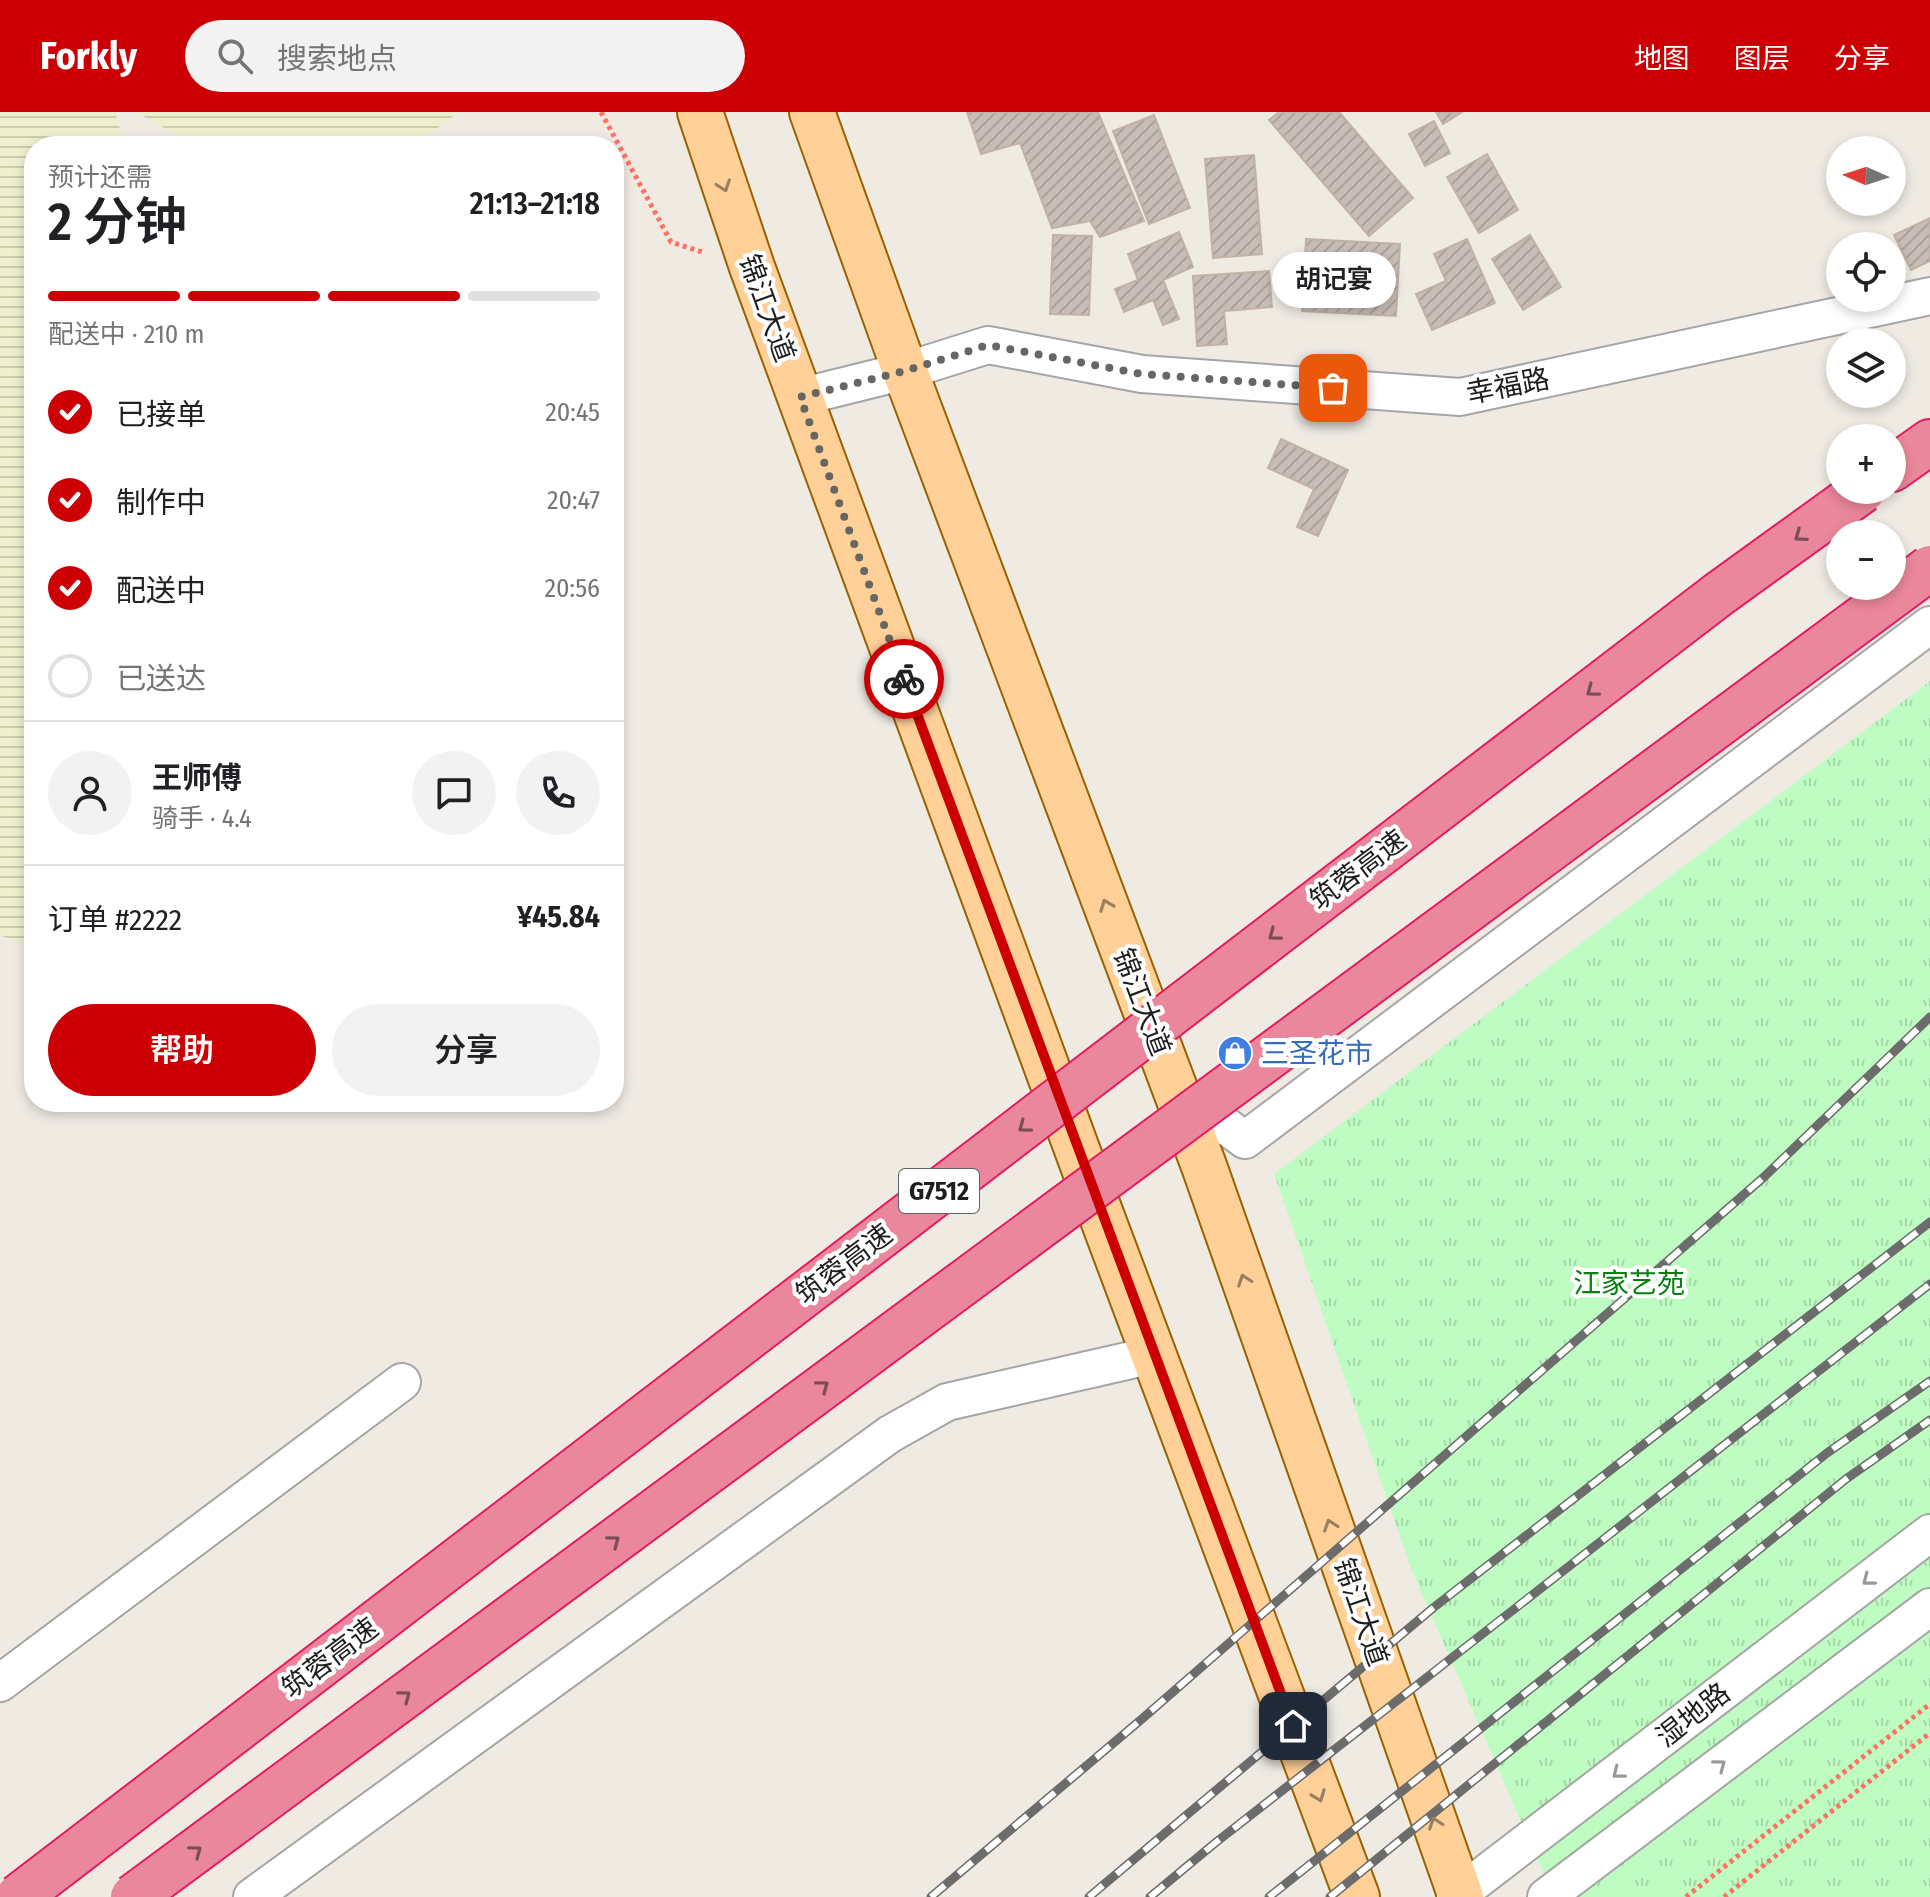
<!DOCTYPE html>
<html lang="zh">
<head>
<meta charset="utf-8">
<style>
  :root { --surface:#fff; --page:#f2f2f2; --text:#202124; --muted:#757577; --line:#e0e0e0; --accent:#cc0004 }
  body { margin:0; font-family:"Fira Sans Condensed","Noto Sans SC",sans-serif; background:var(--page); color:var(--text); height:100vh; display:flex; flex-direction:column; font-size:30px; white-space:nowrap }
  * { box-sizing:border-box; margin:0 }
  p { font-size:26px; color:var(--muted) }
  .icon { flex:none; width:44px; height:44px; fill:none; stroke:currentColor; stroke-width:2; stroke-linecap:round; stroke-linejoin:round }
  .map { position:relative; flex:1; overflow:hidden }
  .sheet { position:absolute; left:24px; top:24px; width:600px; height:976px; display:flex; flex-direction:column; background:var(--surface); border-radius:32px; box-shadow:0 4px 12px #0003 }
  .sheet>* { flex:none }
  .needle { width:52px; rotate:273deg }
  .controls { position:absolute; left:1826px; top:24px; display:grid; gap:16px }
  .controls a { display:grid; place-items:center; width:80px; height:80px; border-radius:50%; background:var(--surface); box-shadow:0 4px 12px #0003; font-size:40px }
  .pin { position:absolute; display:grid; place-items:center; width:68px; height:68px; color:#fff; margin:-34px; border-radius:16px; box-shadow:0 4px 12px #0006 }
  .courier { position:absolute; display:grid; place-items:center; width:80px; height:80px; margin:-40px; border:6px solid #cc0004; border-radius:50%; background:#fff; color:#222; box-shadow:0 2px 10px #0007 }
  .bubble { position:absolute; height:56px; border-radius:28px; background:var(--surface); box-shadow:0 4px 12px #0003; font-size:26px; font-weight:600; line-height:56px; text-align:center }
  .summary em { font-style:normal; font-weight:600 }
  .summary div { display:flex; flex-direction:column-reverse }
  .summary { display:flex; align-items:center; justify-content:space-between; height:136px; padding:0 24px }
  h1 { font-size:52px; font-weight:600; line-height:60px }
  .bar { display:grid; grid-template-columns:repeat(4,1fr); gap:12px 8px; align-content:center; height:96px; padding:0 24px }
  .bar i { height:10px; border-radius:6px; background:var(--line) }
  .bar .selected { background:var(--accent) }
  .bar p { grid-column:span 4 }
  .line { display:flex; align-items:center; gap:20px; padding:0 24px; border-top:2px solid var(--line) }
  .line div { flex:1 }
  .round { display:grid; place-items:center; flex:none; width:84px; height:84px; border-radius:42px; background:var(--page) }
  ol { padding:0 24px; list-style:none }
  li { display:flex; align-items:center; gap:24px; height:88px }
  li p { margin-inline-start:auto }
  li .icon { padding:8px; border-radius:50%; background:var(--accent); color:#fff; stroke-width:4 }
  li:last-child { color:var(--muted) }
  li i { width:44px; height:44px; border:4px solid var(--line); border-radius:50% }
  .primary-button { display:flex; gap:16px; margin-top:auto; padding:16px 24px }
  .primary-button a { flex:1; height:92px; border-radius:48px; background:var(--accent); color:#fff; font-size:32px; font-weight:600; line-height:92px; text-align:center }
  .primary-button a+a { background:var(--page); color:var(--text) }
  header { display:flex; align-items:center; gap:48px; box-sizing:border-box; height:112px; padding:0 40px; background:var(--accent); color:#fff }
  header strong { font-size:38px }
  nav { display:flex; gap:44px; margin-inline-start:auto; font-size:28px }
  .search { width:560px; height:72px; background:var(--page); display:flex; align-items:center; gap:20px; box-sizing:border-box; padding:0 28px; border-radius:44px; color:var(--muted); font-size:30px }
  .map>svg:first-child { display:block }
  .farmland { fill:url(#farmland-rules) }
  .park { fill:url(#park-tufts) }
  .building { fill:url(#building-hatch); stroke:#c2b1a5; stroke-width:2 }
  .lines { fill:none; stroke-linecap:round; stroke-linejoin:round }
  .minor-casing { stroke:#a5a5a5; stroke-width:40 }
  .major-casing { stroke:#986200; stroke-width:48 }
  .highway-casing { stroke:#e21c64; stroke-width:48 }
  .path { stroke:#ff7165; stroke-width:5; stroke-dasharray:4 4; stroke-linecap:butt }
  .minor { stroke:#fff; stroke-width:36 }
  .major { stroke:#ffd199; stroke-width:44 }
  .highway { stroke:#eb879c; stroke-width:44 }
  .rail-casing { stroke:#6c6c6c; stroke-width:9 }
  .rail { stroke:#fff; stroke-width:6; stroke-dasharray:18; stroke-linecap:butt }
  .highway-bridge-casing { stroke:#e21c64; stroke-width:48; stroke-linecap:butt }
  .highway-bridge { stroke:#eb879c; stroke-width:44 }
  .oneway { stroke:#9a8062 }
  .oneway2 { stroke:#7a4d57 }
  .oneway3 { stroke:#9a9a9a }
  .done { stroke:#676663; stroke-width:8; stroke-dasharray:0 14.4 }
  .route { stroke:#cc0004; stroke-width:10 }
  .labels { text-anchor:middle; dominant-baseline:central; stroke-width:8; stroke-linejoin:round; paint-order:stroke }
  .shield { fill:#fff; stroke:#626262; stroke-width:2 }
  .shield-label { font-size:26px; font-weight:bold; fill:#1e1e1e }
  .street-label { font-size:28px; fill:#1e1e1e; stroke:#fff }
  .shop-label { font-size:28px; fill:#366cbe; stroke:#fff; text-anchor:start }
  .park-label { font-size:28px; fill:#06810e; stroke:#fff }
</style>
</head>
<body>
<header>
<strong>Forkly</strong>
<div class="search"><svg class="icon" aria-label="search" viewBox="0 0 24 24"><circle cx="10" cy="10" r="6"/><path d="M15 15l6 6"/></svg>搜索地点</div>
<nav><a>地图</a><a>图层</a><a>分享</a></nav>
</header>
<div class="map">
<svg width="1930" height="1785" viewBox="0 0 1930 1785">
  <defs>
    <pattern id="farmland-rules" width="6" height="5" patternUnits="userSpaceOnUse" patternTransform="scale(2)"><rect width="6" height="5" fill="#edefcd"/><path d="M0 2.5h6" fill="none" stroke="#cbccb0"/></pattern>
    <pattern id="park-tufts" width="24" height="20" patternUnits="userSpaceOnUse" patternTransform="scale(2)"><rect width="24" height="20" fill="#befcc1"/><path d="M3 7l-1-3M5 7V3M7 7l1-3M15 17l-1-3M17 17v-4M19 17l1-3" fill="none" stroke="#a3d8a5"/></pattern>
    <pattern id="building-hatch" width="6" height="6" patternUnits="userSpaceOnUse" patternTransform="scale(2)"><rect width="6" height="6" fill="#c7bdb6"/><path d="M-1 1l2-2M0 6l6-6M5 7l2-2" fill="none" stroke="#aaa29c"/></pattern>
  </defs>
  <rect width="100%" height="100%" fill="#efebe3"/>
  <path class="farmland" d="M 0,0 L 115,0 L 125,34 L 34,34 L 34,839 L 0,823 Z
    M 135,0 L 459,0 L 413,34 L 199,34 Z"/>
  <path class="park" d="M 1930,569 L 1930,1785 L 1554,1785 L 1412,1459 L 1274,1062 Z"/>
  <path class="building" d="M 967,0 L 1098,0 L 1144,109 L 1100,125 L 1090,109 L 1052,116 L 1020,31 L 981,42 Z
    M 1279,0 L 1339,0 L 1413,86 L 1369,124 L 1269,8 Z
    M 1436,0 L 1462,0 L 1443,12 Z
    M 1154,3 L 1190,96 L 1149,112 L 1113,19 Z
    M 1434,9 L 1450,41 L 1425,54 L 1409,22 Z
    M 1487,42 L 1518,98 L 1479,121 L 1447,65 Z
    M 1254,43 L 1262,142 L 1213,146 L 1205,47 Z
    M 1930,106 L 1930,149 L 1911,158 L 1894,123 Z
    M 1179,120 L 1193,155 L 1163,168 L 1179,207 L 1163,213 L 1153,188 L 1124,200 L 1115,177 L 1138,168 L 1128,142 Z
    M 1053,123 L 1092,124 L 1089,203 L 1050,202 Z
    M 1530,123 L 1561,175 L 1523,198 L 1492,147 Z
    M 1306,127 L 1400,132 L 1396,204 L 1302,199 Z
    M 1467,127 L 1495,191 L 1432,218 L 1416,182 L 1446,169 L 1434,142 Z
    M 1269,159 L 1272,195 L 1224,199 L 1227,232 L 1197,234 L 1193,164 Z
    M 1281,327 L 1348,358 L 1318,424 L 1297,415 L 1314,377 L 1268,356 Z"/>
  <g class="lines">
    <g class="minor-casing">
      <path id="minor" d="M 800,285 L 905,259 L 988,233 L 1142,262 L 1460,285 L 1930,184
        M 1179,980 L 1245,1028 L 1930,513
        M 0,1571 L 402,1270
        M 252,1785 L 890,1322 L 947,1290 L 1153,1243
        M 1455,1785 L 1930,1421
        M 1546,1785 L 1930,1495"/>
    </g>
    <g class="major-casing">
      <path id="major" d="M 700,0 L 752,155 L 1099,1097 L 1357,1785
        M 812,0 L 905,259 L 1204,1054 L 1461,1785"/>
    </g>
    <g class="highway-casing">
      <path id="highway" d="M 1892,357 L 1930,330"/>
    </g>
    <path class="path" d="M 601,0 L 671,130 L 705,141
      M 1686,1785 L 1930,1592
      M 1724,1785 L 1930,1621"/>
    <use href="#minor" class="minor"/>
    <use href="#major" class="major"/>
    <use href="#highway" class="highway"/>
    <g class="rail-casing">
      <path id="rail" d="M 931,1785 L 1143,1606 L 1764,1065 L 1930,905
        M 1089,1785 L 1433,1496 L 1930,1110
        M 1150,1785 L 1215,1731 L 1930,1172
        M 1269,1785 L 1827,1341 L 1930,1269
        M 1330,1785 L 1846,1367 L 1930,1308"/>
    </g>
    <use href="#rail" class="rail"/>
    <g class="highway-bridge-casing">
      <path id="highway-bridge" d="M 18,1785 L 1719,482 L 1863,378
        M 133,1785 L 1930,456"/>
    </g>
    <use href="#highway-bridge" class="highway-bridge"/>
  </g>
  <defs><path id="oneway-chevron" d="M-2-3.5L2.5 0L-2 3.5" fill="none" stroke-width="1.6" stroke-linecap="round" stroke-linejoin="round" transform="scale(2)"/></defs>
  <g class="oneway">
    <use href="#oneway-chevron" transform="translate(724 74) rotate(71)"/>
    <use href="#oneway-chevron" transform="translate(1106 793) rotate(-111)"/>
    <use href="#oneway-chevron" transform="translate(1244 1168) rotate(-109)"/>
    <use href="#oneway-chevron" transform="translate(1330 1413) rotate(-109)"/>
    <use href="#oneway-chevron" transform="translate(1319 1684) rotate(69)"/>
    <use href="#oneway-chevron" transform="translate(1435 1711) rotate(-109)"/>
  </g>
  <g class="oneway2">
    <use href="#oneway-chevron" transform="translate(1800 424) rotate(144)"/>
    <use href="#oneway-chevron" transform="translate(1592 579) rotate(143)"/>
    <use href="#oneway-chevron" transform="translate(1274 823) rotate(143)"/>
    <use href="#oneway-chevron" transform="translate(1024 1015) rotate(143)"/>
    <use href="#oneway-chevron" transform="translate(823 1274) rotate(-37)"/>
    <use href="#oneway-chevron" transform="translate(614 1429) rotate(-37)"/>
    <use href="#oneway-chevron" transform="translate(405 1584) rotate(-37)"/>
    <use href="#oneway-chevron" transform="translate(196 1739) rotate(-37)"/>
  </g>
  <g class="oneway3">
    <use href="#oneway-chevron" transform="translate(1868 1468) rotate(142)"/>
    <use href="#oneway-chevron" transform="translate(1720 1653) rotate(-37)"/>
    <use href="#oneway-chevron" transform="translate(1618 1661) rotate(142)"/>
  </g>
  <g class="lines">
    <path class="done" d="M 904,567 L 800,285 L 905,259 L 988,233 L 1142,262 L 1333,276"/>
    <path class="route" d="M 904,567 L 1293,1614"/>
  </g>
  <defs>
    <g id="shop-disc" transform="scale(1.8)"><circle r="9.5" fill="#3f7fe0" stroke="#fff"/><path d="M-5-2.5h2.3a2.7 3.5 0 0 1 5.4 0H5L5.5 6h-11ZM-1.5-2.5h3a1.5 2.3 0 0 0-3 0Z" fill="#fff"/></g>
  </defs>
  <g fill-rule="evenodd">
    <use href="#shop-disc" x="1235" y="941"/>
  </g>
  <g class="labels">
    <rect class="shield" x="899" y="1057" width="80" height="44" rx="6"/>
    <g class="shield-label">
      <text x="939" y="1079">G7512</text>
    </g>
    <g class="street-label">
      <text transform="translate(767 196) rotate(70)">锦江大道</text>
      <text transform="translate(1508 274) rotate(-11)">幸福路</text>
      <text transform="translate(1358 758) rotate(-37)">筑蓉高速</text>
      <text transform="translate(1142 890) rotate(69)">锦江大道</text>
      <text transform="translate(844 1152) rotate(-37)">筑蓉高速</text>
      <text transform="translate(1361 1500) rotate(71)">锦江大道</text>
      <text transform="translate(330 1546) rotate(-37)">筑蓉高速</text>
      <text transform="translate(1693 1603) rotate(-38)">湿地路</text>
    </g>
    <g class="shop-label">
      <text x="1261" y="941">三圣花市</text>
    </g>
    <g class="park-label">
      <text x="1629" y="1171">江家艺苑</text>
    </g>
  </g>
</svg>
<div class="controls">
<a><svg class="needle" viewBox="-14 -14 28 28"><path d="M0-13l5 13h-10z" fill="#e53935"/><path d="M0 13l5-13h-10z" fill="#757577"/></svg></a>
<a><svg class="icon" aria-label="locate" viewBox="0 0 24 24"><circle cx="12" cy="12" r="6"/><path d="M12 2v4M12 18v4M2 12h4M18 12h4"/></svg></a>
<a><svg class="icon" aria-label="layers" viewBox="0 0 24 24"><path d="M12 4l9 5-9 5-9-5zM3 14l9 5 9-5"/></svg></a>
<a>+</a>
<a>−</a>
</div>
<div class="pin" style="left:1333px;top:276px;background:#ea580c"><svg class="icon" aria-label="bag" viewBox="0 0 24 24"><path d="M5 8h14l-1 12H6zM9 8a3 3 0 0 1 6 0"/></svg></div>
<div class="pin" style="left:1293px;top:1614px;background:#1f2937"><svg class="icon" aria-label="home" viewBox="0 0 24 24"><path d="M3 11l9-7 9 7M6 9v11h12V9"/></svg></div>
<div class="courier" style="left:904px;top:567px"><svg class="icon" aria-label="bike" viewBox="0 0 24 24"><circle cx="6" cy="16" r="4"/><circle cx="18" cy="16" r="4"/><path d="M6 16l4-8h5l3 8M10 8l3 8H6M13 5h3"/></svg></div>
<div class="bubble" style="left:1272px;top:140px;width:124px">胡记宴</div>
<section class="sheet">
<div class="summary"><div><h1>2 分钟</h1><p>预计还需</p></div><em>21:13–21:18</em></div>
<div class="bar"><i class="selected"></i><i class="selected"></i><i class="selected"></i><i></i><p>配送中 · 210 m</p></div>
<ol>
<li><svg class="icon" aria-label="check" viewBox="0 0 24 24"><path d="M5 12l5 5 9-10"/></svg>已接单<p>20:45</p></li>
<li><svg class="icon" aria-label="check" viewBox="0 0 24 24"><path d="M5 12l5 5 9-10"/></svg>制作中<p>20:47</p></li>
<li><svg class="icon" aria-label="check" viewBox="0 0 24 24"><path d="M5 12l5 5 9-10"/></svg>配送中<p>20:56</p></li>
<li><i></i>已送达</li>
</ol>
<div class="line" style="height:144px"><a class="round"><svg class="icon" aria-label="person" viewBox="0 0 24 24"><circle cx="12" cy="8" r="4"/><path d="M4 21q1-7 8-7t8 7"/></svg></a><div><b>王师傅</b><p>骑手 · 4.4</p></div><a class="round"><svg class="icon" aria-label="chat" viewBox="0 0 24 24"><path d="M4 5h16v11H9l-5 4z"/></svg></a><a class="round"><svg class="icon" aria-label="phone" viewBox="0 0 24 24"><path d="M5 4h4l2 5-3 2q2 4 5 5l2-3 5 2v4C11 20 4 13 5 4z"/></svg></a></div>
<div class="line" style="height:104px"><div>订单 #2222</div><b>¥45.84</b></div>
<div class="primary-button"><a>帮助</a><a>分享</a></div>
</section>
</div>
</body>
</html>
